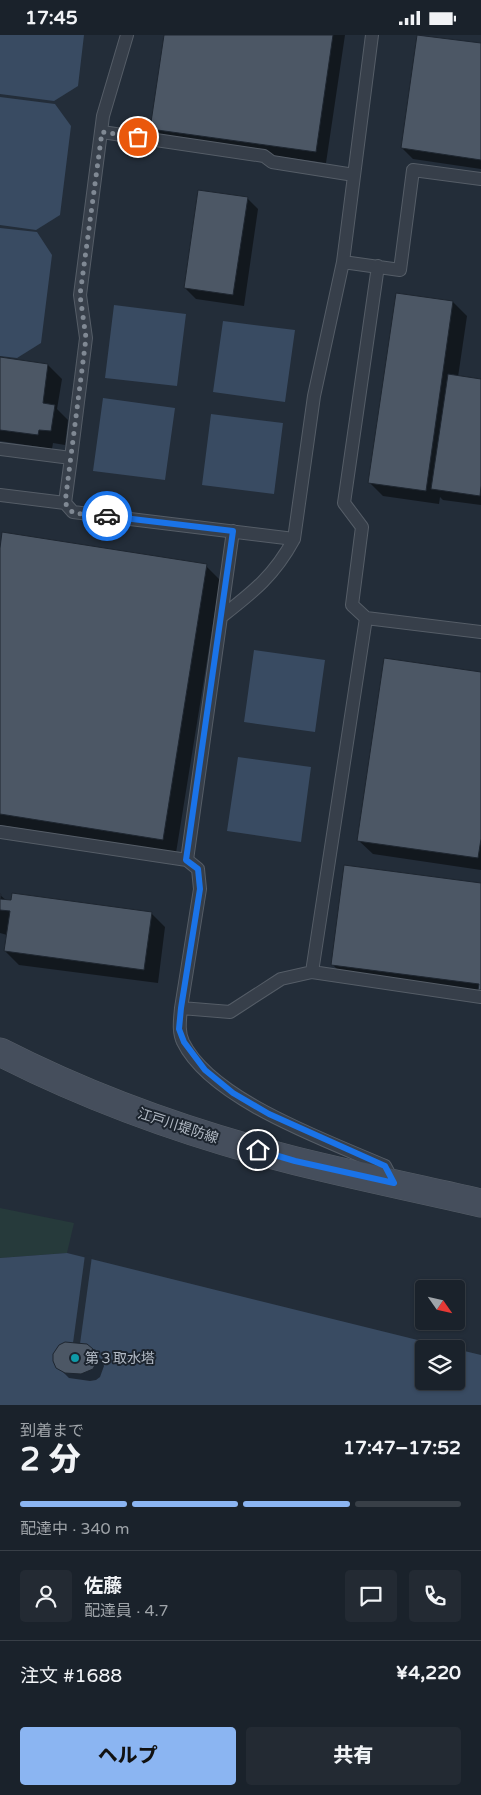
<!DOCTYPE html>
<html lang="ja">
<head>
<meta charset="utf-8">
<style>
  :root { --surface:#1a222b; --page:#232a33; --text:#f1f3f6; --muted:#9fa4a9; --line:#383f47; --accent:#8bb5f2 }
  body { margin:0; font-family:"Varela Round","Noto Sans JP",sans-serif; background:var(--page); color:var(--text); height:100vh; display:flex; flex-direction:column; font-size:19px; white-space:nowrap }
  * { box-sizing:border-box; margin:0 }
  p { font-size:16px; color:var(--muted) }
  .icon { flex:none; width:28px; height:28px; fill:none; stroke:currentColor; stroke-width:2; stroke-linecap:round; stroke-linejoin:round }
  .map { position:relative; height:1370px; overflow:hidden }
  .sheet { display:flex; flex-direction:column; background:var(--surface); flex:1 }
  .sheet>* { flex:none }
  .needle { width:32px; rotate:124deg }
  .tools { position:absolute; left:415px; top:1245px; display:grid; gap:10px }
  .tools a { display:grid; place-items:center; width:50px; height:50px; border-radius:5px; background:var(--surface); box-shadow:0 1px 4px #0004,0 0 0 1px var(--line); font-size:25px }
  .pin { position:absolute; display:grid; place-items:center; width:42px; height:42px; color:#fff; margin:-21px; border:2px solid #fff; border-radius:50%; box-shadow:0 1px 5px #0007 }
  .courier { position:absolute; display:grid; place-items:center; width:50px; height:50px; margin:-25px; border:4px solid #1a73e8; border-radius:50%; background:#fff; color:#222; box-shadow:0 1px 6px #0007 }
  .head em { font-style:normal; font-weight:800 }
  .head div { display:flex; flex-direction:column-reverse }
  .head { display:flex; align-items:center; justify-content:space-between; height:85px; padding:0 20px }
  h1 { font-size:32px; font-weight:800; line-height:38px }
  .bar { display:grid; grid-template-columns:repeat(4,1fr); gap:8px 5px; align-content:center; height:60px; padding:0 20px }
  .bar i { height:6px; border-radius:4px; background:var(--line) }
  .bar .selected { background:var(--accent) }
  .bar p { grid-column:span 4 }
  .line { display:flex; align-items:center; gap:12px; padding:0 20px; border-top:1px solid var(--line) }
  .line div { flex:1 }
  .round { display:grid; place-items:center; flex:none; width:52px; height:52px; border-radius:5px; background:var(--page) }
  .cta { display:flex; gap:10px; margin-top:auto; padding:10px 20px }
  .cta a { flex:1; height:58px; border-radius:5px; background:var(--accent); color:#111; font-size:20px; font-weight:800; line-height:58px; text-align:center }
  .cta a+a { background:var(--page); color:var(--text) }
  .status { display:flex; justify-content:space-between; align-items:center; height:35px; padding:0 25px; background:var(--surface); direction:ltr }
  .status svg { height:14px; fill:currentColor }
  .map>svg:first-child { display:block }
  .green { fill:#263a3b }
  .water { fill:#394b62 }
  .pier { fill:#232d39 }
  .shadow { fill:#0007 }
  .building { fill:#4c5765; stroke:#1e2630 }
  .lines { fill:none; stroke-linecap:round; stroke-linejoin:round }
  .service-casing { stroke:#555d67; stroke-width:14 }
  .secondary-casing { stroke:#555d67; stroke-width:29 }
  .service { stroke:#373f4a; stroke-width:12 }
  .secondary { stroke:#454e5c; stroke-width:28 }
  .done { stroke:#808994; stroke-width:5; stroke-dasharray:0 9 }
  .route { stroke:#1a73e8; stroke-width:6 }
  .culture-dot { fill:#0f9aa8; stroke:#1c242e; stroke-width:2 }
  .labels { text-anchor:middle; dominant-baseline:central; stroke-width:4; stroke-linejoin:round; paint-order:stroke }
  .street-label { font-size:14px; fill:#b2bac5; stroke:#1c242e }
  .poi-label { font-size:14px; fill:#b2bac5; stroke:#1c242e; text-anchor:start }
</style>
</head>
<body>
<div class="status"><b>17:45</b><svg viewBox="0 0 49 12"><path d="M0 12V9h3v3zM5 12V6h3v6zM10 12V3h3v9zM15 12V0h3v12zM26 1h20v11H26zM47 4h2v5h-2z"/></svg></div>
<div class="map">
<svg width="481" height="1370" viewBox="0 0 481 1370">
  <rect width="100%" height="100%" fill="#232d39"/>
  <path class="green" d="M 0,1173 L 74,1188 L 67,1218 L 0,1223 Z"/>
  <path class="water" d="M 0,0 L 84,0 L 78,51 L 54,66 L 0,59 Z
    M 0,62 L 55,69 L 71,91 L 60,180 L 36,195 L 0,190 Z
    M 0,193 L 37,197 L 52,220 L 41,308 L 17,323 L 0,321 Z
    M 114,270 L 186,279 L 177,351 L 105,343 Z
    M 223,286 L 295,295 L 285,367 L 213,357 Z
    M 103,363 L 175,373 L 165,445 L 93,436 Z
    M 211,379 L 283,388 L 274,459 L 202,450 Z
    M 254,615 L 325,625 L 315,697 L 244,687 Z
    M 238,722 L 311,732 L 301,807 L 227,796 Z
    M 67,1218 L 454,1314 L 424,1314 L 424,1346 L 456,1346 L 456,1314 L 481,1320 L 481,1370 L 0,1370 L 0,1223 Z"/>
  <path class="pier" d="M 85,1220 L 92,1221 L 80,1309 L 73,1308 Z"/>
  <path class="shadow" d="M 165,0 L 345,0 L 326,128 L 163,105 L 151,94 Z
    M 418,0 L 481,9 L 481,134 L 413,124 L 402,113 Z
    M 247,163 L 258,174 L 244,271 L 196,264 L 185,253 Z
    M 453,267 L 467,281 L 458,342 L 481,345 L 481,470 L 443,465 L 440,462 L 439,469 L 383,461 L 369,447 Z
    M 0,323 L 48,330 L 62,344 L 57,374 L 68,385 L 65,410 L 53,408 L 52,414 L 0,406 Z
    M 0,520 L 206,531 L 220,545 L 176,818 L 0,790 Z
    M 481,638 L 481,835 L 373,819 L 358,805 Z
    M 481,849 L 481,961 L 346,943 L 332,929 Z
    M 0,860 L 7,866 L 151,878 L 165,892 L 158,948 L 19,930 L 5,916 L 7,900 L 0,898 Z
    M 94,1317 L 102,1325 L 104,1331 L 100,1342 L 96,1345 L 90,1346 L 69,1343 L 56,1330 Z"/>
  <path class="building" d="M 164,0 L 333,0 L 316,117 L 150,94 Z
    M 417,0 L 481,8 L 481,125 L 401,113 Z
    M 198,155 L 248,162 L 233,260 L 184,253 Z
    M 396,258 L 453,266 L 426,456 L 368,448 Z
    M 0,322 L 48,329 L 43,368 L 55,370 L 51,396 L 39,395 L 38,400 L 0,395 Z
    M 448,339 L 481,344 L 481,451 L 480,461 L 431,454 Z
    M 2,497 L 207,529 L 163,805 L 0,779 L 0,513 Z
    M 384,623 L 481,637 L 481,804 L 478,823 L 357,806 Z
    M 344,830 L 481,848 L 481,955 L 478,955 L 479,949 L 331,930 Z
    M 12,858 L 152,877 L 144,935 L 4,916 L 10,876 L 0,875 L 0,859 L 1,859 L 0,864 L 11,865 Z
    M 65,1307 L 87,1309 L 93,1314 L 97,1323 L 95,1330 L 93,1334 L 81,1339 L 65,1338 L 56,1333 L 53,1326 L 53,1319 L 59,1310 Z"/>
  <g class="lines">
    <g class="service-casing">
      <path id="service" d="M 102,97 L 264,121 L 272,127 L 354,140
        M 343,227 L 372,0
        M 0,414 L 71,423 L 65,468
        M 71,423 L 86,303 L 80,260 L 103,81 L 127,0
        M 0,460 L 65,468 L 73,477 L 294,504 L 314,361 L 343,227 L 400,235 L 413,135 L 481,144
        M 221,582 C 253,557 274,541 294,504
        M 366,583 L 481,597
        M 0,797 L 187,825 L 198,834 L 200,854 L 181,973 L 230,977 L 281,944 L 312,937 L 481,962
        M 187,825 L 233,496
        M 312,937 L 366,583 L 352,570 L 362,492 L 344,468 L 378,231
        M 181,973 C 180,985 178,996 183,1007 C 211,1065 328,1106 385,1131 L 394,1148"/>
    </g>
    <g class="secondary-casing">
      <path id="secondary" d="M 0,1017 C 94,1065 193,1100 296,1126 C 357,1141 419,1154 481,1168"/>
    </g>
    <use href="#service" class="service"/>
    <use href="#secondary" class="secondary"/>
  </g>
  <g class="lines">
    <path class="done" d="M 107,481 L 73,478 L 65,468 L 86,303 L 80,260 L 102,97 L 138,102"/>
    <path class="route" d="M 107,481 L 233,496 L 186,825 L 198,834 L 200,854 L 181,973 L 179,994 L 184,1007 L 205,1035 L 233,1058 L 269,1079 L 385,1131 L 394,1148 L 295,1126 L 258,1115"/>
  </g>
  <circle class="culture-dot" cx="75" cy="1323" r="5"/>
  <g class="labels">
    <g class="street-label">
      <text transform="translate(178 1091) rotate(18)">江戸川堤防線</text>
    </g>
    <g class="poi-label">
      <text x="85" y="1323">第３取水塔</text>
    </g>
  </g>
</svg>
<div class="tools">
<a><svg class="needle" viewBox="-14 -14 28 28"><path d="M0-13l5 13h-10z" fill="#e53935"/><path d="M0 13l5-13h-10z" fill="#9fa4a9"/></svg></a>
<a><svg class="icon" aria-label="layers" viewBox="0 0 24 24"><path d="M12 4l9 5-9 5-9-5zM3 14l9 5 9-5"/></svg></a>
</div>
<div class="pin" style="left:138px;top:102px;background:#ea580c"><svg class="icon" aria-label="bag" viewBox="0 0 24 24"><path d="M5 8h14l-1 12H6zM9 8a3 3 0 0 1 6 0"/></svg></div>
<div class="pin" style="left:258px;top:1115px;background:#1f2937"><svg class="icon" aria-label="home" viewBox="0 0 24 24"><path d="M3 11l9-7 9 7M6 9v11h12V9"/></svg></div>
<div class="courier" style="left:107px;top:481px"><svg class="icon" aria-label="car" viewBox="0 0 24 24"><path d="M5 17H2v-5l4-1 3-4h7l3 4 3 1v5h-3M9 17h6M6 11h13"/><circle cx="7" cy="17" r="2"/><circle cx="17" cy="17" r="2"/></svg></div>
</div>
<section class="sheet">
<div class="head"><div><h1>2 分</h1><p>到着まで</p></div><em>17:47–17:52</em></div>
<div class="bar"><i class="selected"></i><i class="selected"></i><i class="selected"></i><i></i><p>配達中 · 340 m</p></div>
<div class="line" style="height:90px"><a class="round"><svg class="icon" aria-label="person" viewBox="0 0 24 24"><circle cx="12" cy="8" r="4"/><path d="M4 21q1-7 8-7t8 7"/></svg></a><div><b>佐藤</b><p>配達員 · 4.7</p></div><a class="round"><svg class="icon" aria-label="chat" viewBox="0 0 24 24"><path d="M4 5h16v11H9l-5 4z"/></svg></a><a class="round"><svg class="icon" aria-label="phone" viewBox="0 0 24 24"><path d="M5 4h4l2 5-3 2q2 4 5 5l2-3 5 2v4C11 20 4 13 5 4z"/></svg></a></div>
<div class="line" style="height:65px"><div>注文 #1688</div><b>¥4,220</b></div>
<div class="cta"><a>ヘルプ</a><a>共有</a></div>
</section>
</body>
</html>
